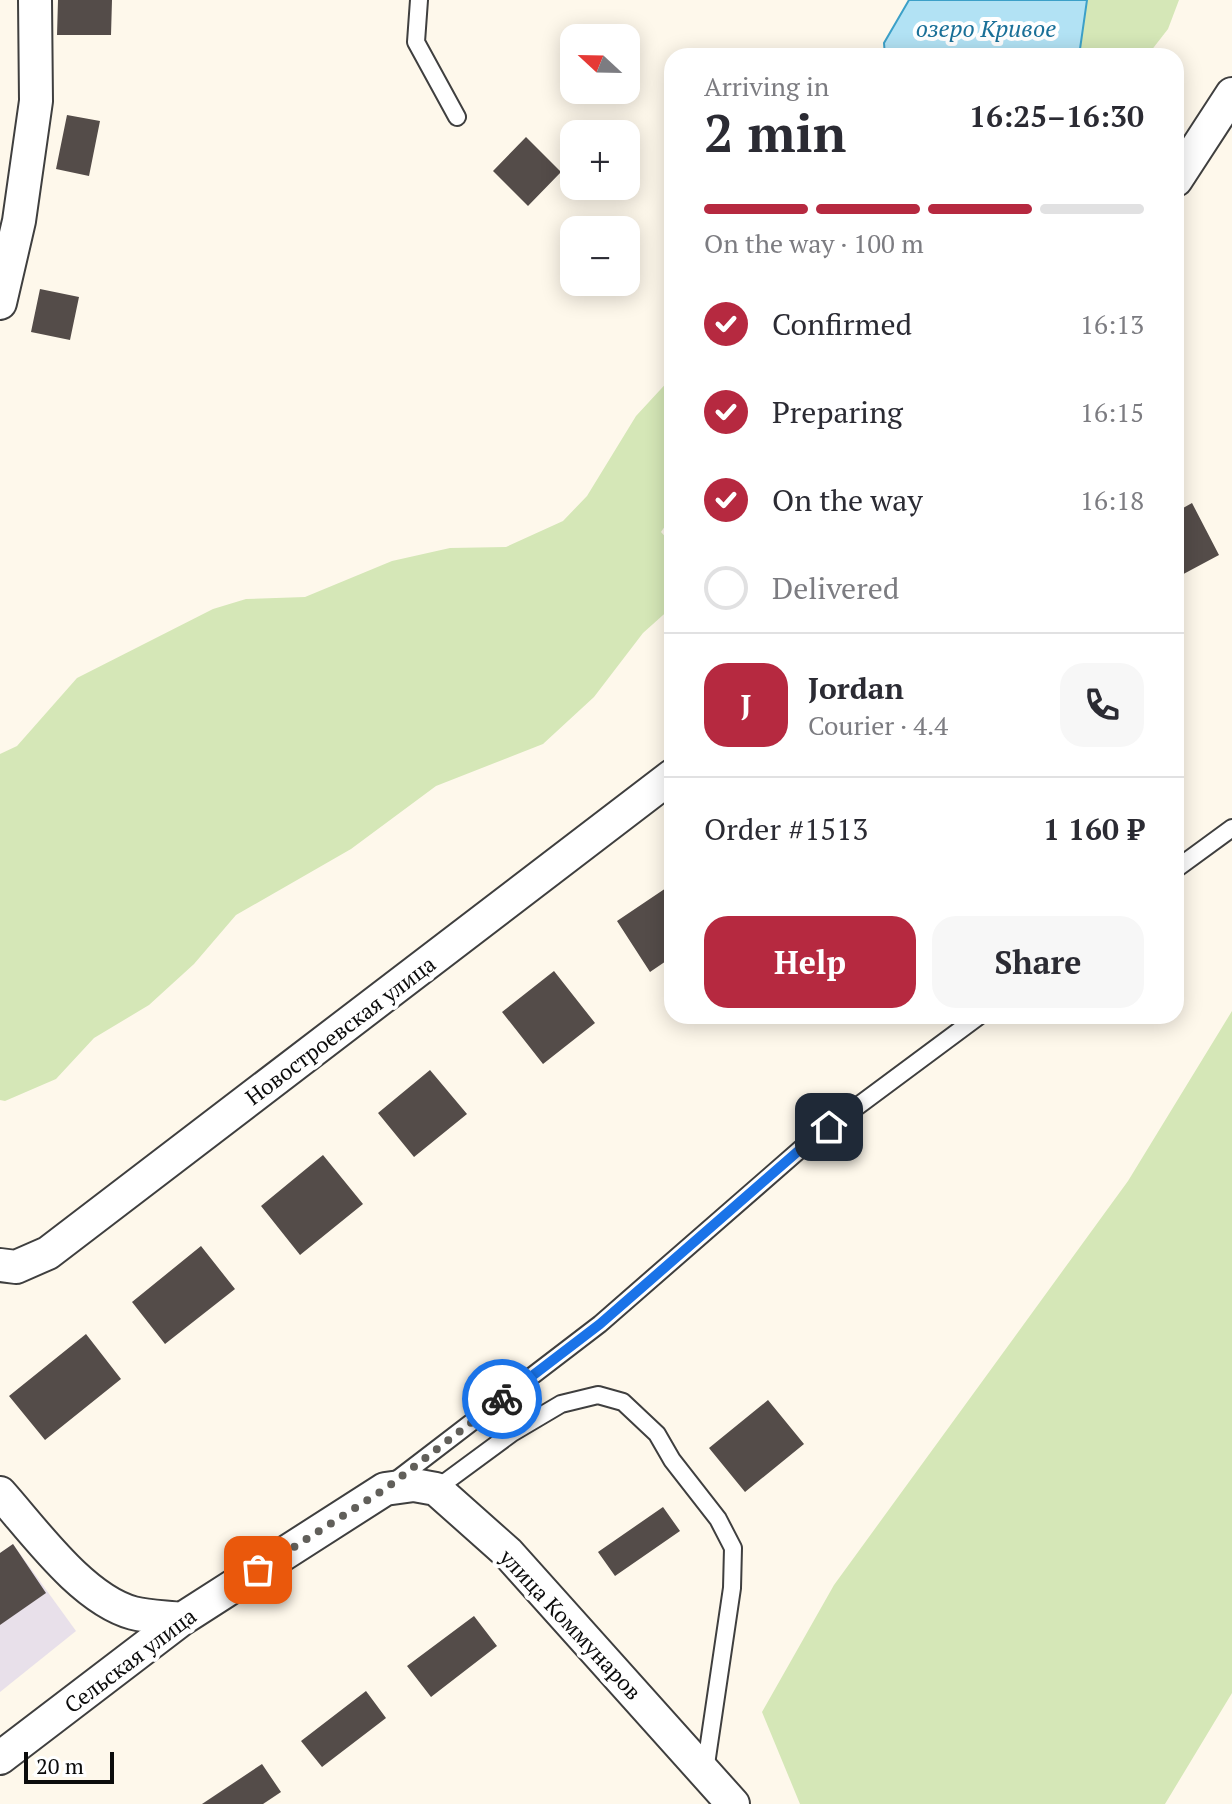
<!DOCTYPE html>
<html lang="en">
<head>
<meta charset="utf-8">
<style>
  :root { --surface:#fff; --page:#f7f7f7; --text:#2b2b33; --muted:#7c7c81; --line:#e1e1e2; --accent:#b62940 }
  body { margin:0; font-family:"PT Serif",serif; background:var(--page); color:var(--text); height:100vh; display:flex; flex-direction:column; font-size:30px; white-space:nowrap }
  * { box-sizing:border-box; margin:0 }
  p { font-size:26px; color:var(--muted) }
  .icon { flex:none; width:44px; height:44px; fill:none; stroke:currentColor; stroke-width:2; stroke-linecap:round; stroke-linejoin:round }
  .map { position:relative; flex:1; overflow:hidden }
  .panel { position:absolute; left:664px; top:48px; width:520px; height:976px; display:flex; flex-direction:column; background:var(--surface); border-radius:24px; box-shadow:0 4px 20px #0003 }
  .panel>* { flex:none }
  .needle { width:52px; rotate:292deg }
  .fabs { position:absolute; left:560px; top:24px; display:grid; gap:16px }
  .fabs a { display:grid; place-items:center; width:80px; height:80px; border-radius:16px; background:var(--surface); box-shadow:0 4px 20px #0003; font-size:40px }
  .scale { position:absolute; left:24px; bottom:20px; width:90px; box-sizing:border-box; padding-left:8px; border:4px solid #0c0c0c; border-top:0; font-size:22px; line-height:28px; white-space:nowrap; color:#0c0c0c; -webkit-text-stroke:6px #fff; paint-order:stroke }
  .pin { position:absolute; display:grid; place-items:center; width:68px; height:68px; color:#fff; margin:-34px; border-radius:16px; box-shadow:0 4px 12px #0006 }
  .courier { position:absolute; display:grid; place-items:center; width:80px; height:80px; margin:-40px; border:6px solid #1a73e8; border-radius:50%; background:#fff; color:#222; box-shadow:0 2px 10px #0007 }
  .headline em { font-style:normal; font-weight:700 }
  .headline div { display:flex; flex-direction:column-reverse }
  .headline { display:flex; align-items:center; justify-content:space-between; height:136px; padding:0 40px }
  h1 { font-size:52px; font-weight:700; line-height:60px }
  .bar { display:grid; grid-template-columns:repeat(4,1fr); gap:12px 8px; align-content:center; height:96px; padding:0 40px }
  .bar i { height:10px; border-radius:6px; background:var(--line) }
  .bar .selected { background:var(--accent) }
  .bar p { grid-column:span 4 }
  .line { display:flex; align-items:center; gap:20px; padding:0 40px; border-top:2px solid var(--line) }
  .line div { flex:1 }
  .round { display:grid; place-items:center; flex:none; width:84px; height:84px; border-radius:24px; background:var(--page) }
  ol { padding:0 40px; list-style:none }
  li { display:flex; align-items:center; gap:24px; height:88px }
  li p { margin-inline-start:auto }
  li .icon { padding:8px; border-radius:50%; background:var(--accent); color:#fff; stroke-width:4 }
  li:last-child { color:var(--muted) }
  li i { width:44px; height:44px; border:4px solid var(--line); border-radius:50% }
  .cta { display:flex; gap:16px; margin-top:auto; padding:16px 40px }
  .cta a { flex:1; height:92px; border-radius:24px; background:var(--accent); color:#fff; font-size:32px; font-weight:700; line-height:92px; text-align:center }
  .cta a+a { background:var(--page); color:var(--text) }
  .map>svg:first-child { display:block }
  .industrial { fill:#e8e0ea }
  .green { fill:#d5e7b7 }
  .water { fill:#b2e2f4; stroke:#3ca0c8; stroke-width:2 }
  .building { fill:#544c49 }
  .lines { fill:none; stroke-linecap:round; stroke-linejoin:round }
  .service-casing { stroke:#3f3f3f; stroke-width:20 }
  .minor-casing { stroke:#3f3f3f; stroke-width:36 }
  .service { stroke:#fff; stroke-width:16 }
  .minor { stroke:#fff; stroke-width:32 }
  .done { stroke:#615f5a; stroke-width:8; stroke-dasharray:0 14.4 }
  .route { stroke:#1a73e8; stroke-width:10 }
  .labels { text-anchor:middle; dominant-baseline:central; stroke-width:8; stroke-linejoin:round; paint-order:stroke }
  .street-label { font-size:22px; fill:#0c0c0c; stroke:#fff }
  .water-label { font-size:24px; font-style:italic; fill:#1a7098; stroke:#fff }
</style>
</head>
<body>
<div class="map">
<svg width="1232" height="1804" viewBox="0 0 1232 1804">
  <rect width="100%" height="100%" fill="#fef8eb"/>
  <path class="industrial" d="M 13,1544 L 76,1631 L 0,1692 L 0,1553 Z"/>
  <path class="green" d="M 1087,0 L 1179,0 L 1168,29 L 1147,56 L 1079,56 Z
    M 672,377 L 672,516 L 661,532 L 670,542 L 672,542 L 672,607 L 643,633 L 594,697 L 543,744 L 436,786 L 351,849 L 236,915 L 194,964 L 149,1005 L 94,1038 L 56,1079 L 5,1101 L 0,1100 L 0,754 L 17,746 L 77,678 L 213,609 L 246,599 L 305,597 L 392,561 L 450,548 L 506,547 L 563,521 L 587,496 L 636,416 Z
    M 1232,1011 L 1232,1693 L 1165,1804 L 800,1804 L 762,1712 L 834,1585 L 1128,1181 Z"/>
  <path class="water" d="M 909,0 L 1087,0 L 1079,56 L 885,56 L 884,43 Z"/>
  <path class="building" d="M 58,0 L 112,0 L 111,35 L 57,35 Z
    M 67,115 L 100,121 L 89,176 L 56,169 Z
    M 526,137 L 561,172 L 528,206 L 493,171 Z
    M 40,289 L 79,297 L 70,340 L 31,332 Z
    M 1192,503 L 1219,555 L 1176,578 L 1176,512 Z
    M 672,884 L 672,957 L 650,972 L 617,921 Z
    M 554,971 L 595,1023 L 543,1064 L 502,1012 Z
    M 430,1070 L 467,1114 L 414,1157 L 378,1113 Z
    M 323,1155 L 363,1204 L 300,1255 L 261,1206 Z
    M 201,1246 L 235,1289 L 165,1344 L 132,1302 Z
    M 86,1334 L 121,1379 L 45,1440 L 9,1396 Z
    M 768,1400 L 804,1444 L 745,1492 L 709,1448 Z
    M 663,1507 L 680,1531 L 615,1576 L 598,1552 Z
    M 13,1544 L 46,1593 L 0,1625 L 0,1553 Z
    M 474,1616 L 497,1646 L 431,1697 L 407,1666 Z
    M 366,1691 L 386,1718 L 322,1767 L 301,1741 Z
    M 262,1764 L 281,1792 L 263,1804 L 202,1804 Z"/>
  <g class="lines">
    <g class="service-casing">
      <path id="service" d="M 419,0 L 416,42 L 457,117
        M 1176,869 L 1232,828
        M 395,1481 L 600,1324 L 804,1146 L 979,1016
        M 436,1489 L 512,1433 L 561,1404 L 598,1395 L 623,1402 L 657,1434 L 672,1460 L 718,1519 L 733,1548 L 732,1588 L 705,1771"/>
    </g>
    <g class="minor-casing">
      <path id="minor" d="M 1176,180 L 1232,94
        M 0,303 L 19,221 L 36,101 L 35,0
        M 0,1265 L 16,1267 L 48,1253 L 672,776
        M 0,1493 C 34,1531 82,1599 133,1613 C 148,1617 166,1617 182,1619
        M 0,1758 L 182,1619 L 385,1489 L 414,1485 L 436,1489 L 508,1553 L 733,1804"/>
    </g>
    <use href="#service" class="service"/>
    <use href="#minor" class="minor"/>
  </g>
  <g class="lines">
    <path class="done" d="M 258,1570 L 385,1489 L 502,1399"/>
    <path class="route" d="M 502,1399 L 600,1324 L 804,1146 L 829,1127"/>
  </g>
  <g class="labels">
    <g class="street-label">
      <text transform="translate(340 1030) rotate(-37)">Новостроевская улица</text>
      <text transform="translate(571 1624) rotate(47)">улица Коммунаров</text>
      <text transform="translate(130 1660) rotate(-37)">Сельская улица</text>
    </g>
    <g class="water-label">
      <text x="986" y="28">озеро Кривое</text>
    </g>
  </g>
</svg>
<div class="fabs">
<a><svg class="needle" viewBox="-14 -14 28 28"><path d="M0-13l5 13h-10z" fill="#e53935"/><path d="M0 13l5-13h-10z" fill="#7c7c81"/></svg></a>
<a>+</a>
<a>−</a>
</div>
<div class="scale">20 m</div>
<div class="pin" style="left:258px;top:1570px;background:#ea580c"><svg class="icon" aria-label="bag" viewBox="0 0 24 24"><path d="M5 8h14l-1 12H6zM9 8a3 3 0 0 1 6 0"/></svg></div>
<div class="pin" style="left:829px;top:1127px;background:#1f2937"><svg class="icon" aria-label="home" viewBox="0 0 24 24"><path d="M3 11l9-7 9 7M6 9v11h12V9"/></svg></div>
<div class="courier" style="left:502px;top:1399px"><svg class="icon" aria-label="bike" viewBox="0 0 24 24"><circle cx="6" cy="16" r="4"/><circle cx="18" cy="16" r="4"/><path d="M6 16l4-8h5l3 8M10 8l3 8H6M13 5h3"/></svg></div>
<section class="panel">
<div class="headline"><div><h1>2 min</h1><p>Arriving in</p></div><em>16:25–16:30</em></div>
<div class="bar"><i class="selected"></i><i class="selected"></i><i class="selected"></i><i></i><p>On the way · 100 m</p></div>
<ol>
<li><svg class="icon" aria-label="check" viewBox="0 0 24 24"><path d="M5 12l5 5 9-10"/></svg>Confirmed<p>16:13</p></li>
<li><svg class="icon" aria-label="check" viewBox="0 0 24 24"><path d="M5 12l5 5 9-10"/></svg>Preparing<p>16:15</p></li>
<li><svg class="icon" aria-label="check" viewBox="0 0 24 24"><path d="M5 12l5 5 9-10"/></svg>On the way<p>16:18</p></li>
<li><i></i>Delivered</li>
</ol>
<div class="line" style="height:144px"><b class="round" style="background:var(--accent);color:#fff">J</b><div><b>Jordan</b><p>Courier · 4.4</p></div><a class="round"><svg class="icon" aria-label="phone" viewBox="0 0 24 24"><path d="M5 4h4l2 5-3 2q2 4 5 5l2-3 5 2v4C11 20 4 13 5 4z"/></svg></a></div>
<div class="line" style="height:104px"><div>Order #1513</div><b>1 160 ₽</b></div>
<div class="cta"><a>Help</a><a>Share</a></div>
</section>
</div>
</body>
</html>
